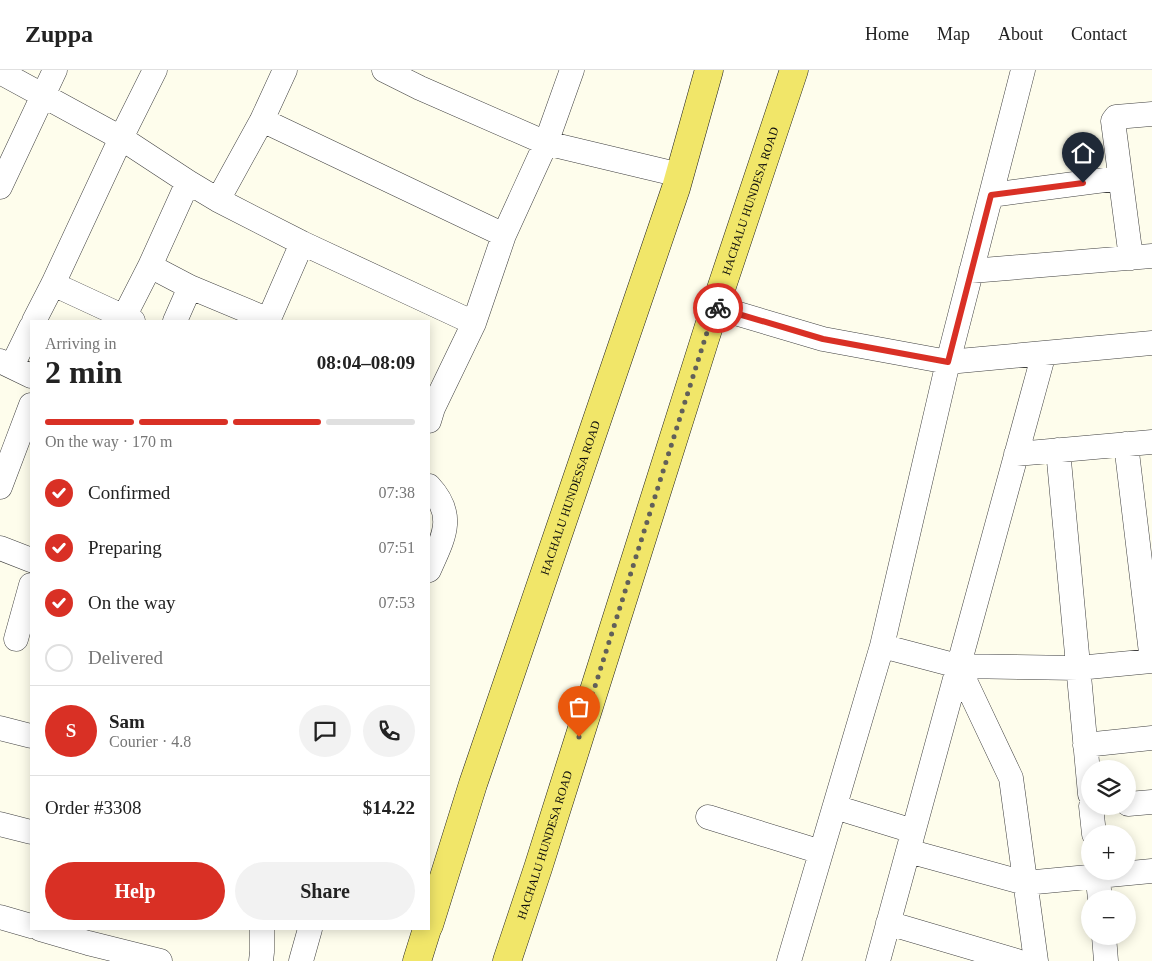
<!DOCTYPE html>
<html lang="en">
<head>
<meta charset="utf-8">
<style>
  :root { --surface:#fff; --page:#f2f2f2; --text:#222; --muted:#767676; --line:#e0e0e0; --accent:#d93025 }
  body { margin:0; font-family:Georgia,serif; background:var(--page); color:var(--text); height:100vh; display:flex; flex-direction:column; font-size:19px; white-space:nowrap }
  * { box-sizing:border-box; margin:0 }
  p { font-size:16px; color:var(--muted) }
  .icon { flex:none; width:28px; height:28px; fill:none; stroke:currentColor; stroke-width:2; stroke-linecap:round; stroke-linejoin:round }
  .map { position:relative; flex:1; overflow:hidden }
  .side { position:absolute; left:30px; top:250px; width:400px; height:610px; display:flex; flex-direction:column; background:var(--surface); border-radius:0px; box-shadow:0 2px 12px #0003 }
  .side>* { flex:none }
  .buttons { position:absolute; left:1081px; top:690px; display:grid; gap:10px }
  .buttons a { display:grid; place-items:center; width:55px; height:55px; border-radius:50%; background:var(--surface); box-shadow:0 2px 12px #0003; font-size:25px }
  .pin { position:absolute; display:grid; place-items:center; width:42px; height:42px; color:#fff; margin:-51px -21px; border-radius:50% 50% 50% 0; rotate:-45deg; box-shadow:0 0 5px #0007 }
  .pin .icon { rotate:45deg }
  .courier { position:absolute; display:grid; place-items:center; width:50px; height:50px; margin:-25px; border:4px solid #d93025; border-radius:50%; background:#fff; color:#222; box-shadow:0 1px 6px #0007 }
  .headline em { font-style:normal; font-weight:700 }
  .headline div { display:flex; flex-direction:column-reverse }
  .headline { display:flex; align-items:center; justify-content:space-between; height:85px; padding:0 15px }
  h1 { font-size:32px; font-weight:700; line-height:38px }
  .bar { display:grid; grid-template-columns:repeat(4,1fr); gap:8px 5px; align-content:center; height:60px; padding:0 15px }
  .bar i { height:6px; border-radius:4px; background:var(--line) }
  .bar .current { background:var(--accent) }
  .bar p { grid-column:span 4 }
  .line { display:flex; align-items:center; gap:12px; padding:0 15px; border-top:1px solid var(--line) }
  .line div { flex:1 }
  .round { display:grid; place-items:center; flex:none; width:52px; height:52px; border-radius:26px; background:var(--page) }
  ol { padding:0 15px; list-style:none }
  li { display:flex; align-items:center; gap:15px; height:55px }
  li p { margin-inline-start:auto }
  li .icon { padding:5px; border-radius:50%; background:var(--accent); color:#fff; stroke-width:4 }
  li:last-child { color:var(--muted) }
  li i { width:28px; height:28px; border:2px solid var(--line); border-radius:50% }
  .cta { display:flex; gap:10px; margin-top:auto; padding:10px 15px }
  .cta a { flex:1; height:58px; border-radius:30px; background:var(--accent); color:#fff; font-size:20px; font-weight:700; line-height:58px; text-align:center }
  .cta a+a { background:var(--page); color:var(--text) }
  header { display:flex; align-items:center; gap:30px; box-sizing:border-box; height:70px; padding:0 25px; background:var(--surface); border-bottom:1px solid var(--line) }
  header strong { font-size:24px }
  nav { display:flex; gap:28px; margin-inline-start:auto; font-size:18px }
  .map>svg:first-child { display:block }
  .lines { fill:none; stroke-linecap:round; stroke-linejoin:round }
  .minor-casing { stroke:#3f3f3f; stroke-width:25 }
  .major-casing { stroke:#1d1d1d; stroke-width:29 }
  .minor { stroke:#fff; stroke-width:24 }
  .major { stroke:#f1e669; stroke-width:28 }
  .done { stroke:#61605a; stroke-width:5; stroke-dasharray:0 9 }
  .route { stroke:#d93025; stroke-width:6 }
  .labels { text-anchor:middle; dominant-baseline:central; stroke-width:5; stroke-linejoin:round; paint-order:stroke }
  .street-label { font-size:12px; fill:#0c0c0c; stroke:#fff }
</style>
</head>
<body>
<header>
<strong>Zuppa</strong>
<nav><a>Home</a><a>Map</a><a>About</a><a>Contact</a></nav>
</header>
<div class="map">
<svg width="1152" height="891" viewBox="0 0 1152 891">
  <rect width="100%" height="100%" fill="#fefdec"/>
  <g class="lines">
    <g class="minor-casing">
      <path id="minor" d="M 384,0 L 420,18 L 546,73 L 680,105
        M 0,2 L 121,68 L 188,112 L 218,130 L 302,173 L 474,253
        M 262,50 L 504,165
        M 0,117 L 55,0
        M 991,125 L 1120,108
        M 218,130 L 262,50 L 285,0
        M 1131,188 L 1113,51 L 1116,47 L 1152,44
        M 150,196 L 190,217 L 269,250
        M 971,201 L 1152,186
        M 53,214 L 133,251
        M 715,237 L 823,269 L 948,292 L 1152,273
        M 124,247 L 150,196 L 188,112
        M 34,251 L 53,214 L 121,68 L 155,0
        M 175,251 L 190,217
        M 268,251 L 302,173
        M 0,291 L 31,306
        M 12,296 L 31,257
        M 429,351 L 433,338 L 474,253 L 504,165 L 546,73 L 572,0
        M 1126,374 L 1152,591
        M 1058,380 L 1090,724
        M 1016,384 L 1152,372
        M 429,416 C 457,446 443,468 429,500
        M 0,417 L 31,335
        M 0,478 L 31,490
        M 16,569 L 31,515
        M 882,576 L 958,596 L 1078,598 L 1152,591
        M 958,596 L 1011,708 L 1036,891
        M 0,658 L 31,666
        M 1085,675 L 1152,668
        M 1128,734 L 1152,732
        M 1091,736 L 1094,764
        M 835,737 L 913,761
        M 708,747 L 821,782
        M 0,754 L 31,762
        M 908,781 L 1025,813 L 1152,801
        M 1097,801 L 1100,829
        M 0,847 L 31,856
        M 888,853 L 1017,891
        M 40,859 L 88,873 L 160,891
        M 1104,866 L 1106,891
        M 261,891 L 262,882 L 262,859
        M 301,891 L 310,859
        M 789,891 L 882,576 L 948,292 L 1023,0
        M 878,891 L 1044,283"/>
    </g>
    <g class="major-casing">
      <g id="major">
        <path id="s1" d="M 429,855 L 473,714 L 676,118 L 709,0"/>
        <path d="M 417,891 L 427,859"/>
        <path id="s2" d="M 507,891 L 538,798 L 715,237 L 794,0"/>
      </g>
    </g>
    <use href="#minor" class="minor"/>
    <use href="#major" class="major"/>
  </g>
  <g class="lines">
    <path class="done" d="M 579,667 L 715,237 L 718,238"/>
    <path class="route" d="M 718,238 L 823,269 L 948,292 L 991,125 L 1083,113"/>
  </g>
  <g class="labels">
    <g class="street-label">
      <text stroke="none"><textPath href="#s2" startOffset="798">HACHALU HUNDESA ROAD</textPath></text>
      <text stroke="none"><textPath href="#s1" startOffset="450">HACHALU HUNDESSA ROAD</textPath></text>
      <text stroke="none"><textPath href="#s2" startOffset="122">HACHALU HUNDESA ROAD</textPath></text>
    </g>
  </g>
</svg>
<div class="buttons">
<a><svg class="icon" aria-label="layers" viewBox="0 0 24 24"><path d="M12 4l9 5-9 5-9-5zM3 14l9 5 9-5"/></svg></a>
<a>+</a>
<a>−</a>
</div>
<div class="pin" style="left:579px;top:667px;background:#ea580c"><svg class="icon" aria-label="bag" viewBox="0 0 24 24"><path d="M5 8h14l-1 12H6zM9 8a3 3 0 0 1 6 0"/></svg></div>
<div class="pin" style="left:1083px;top:113px;background:#1f2937"><svg class="icon" aria-label="home" viewBox="0 0 24 24"><path d="M3 11l9-7 9 7M6 9v11h12V9"/></svg></div>
<div class="courier" style="left:718px;top:238px"><svg class="icon" aria-label="bike" viewBox="0 0 24 24"><circle cx="6" cy="16" r="4"/><circle cx="18" cy="16" r="4"/><path d="M6 16l4-8h5l3 8M10 8l3 8H6M13 5h3"/></svg></div>
<section class="side">
<div class="headline"><div><h1>2 min</h1><p>Arriving in</p></div><em>08:04–08:09</em></div>
<div class="bar"><i class="current"></i><i class="current"></i><i class="current"></i><i></i><p>On the way · 170 m</p></div>
<ol>
<li><svg class="icon" aria-label="check" viewBox="0 0 24 24"><path d="M5 12l5 5 9-10"/></svg>Confirmed<p>07:38</p></li>
<li><svg class="icon" aria-label="check" viewBox="0 0 24 24"><path d="M5 12l5 5 9-10"/></svg>Preparing<p>07:51</p></li>
<li><svg class="icon" aria-label="check" viewBox="0 0 24 24"><path d="M5 12l5 5 9-10"/></svg>On the way<p>07:53</p></li>
<li><i></i>Delivered</li>
</ol>
<div class="line" style="height:90px"><b class="round" style="background:var(--accent);color:#fff">S</b><div><b>Sam</b><p>Courier · 4.8</p></div><a class="round"><svg class="icon" aria-label="chat" viewBox="0 0 24 24"><path d="M4 5h16v11H9l-5 4z"/></svg></a><a class="round"><svg class="icon" aria-label="phone" viewBox="0 0 24 24"><path d="M5 4h4l2 5-3 2q2 4 5 5l2-3 5 2v4C11 20 4 13 5 4z"/></svg></a></div>
<div class="line" style="height:65px"><div>Order #3308</div><b>$14.22</b></div>
<div class="cta"><a>Help</a><a>Share</a></div>
</section>
</div>
</body>
</html>
